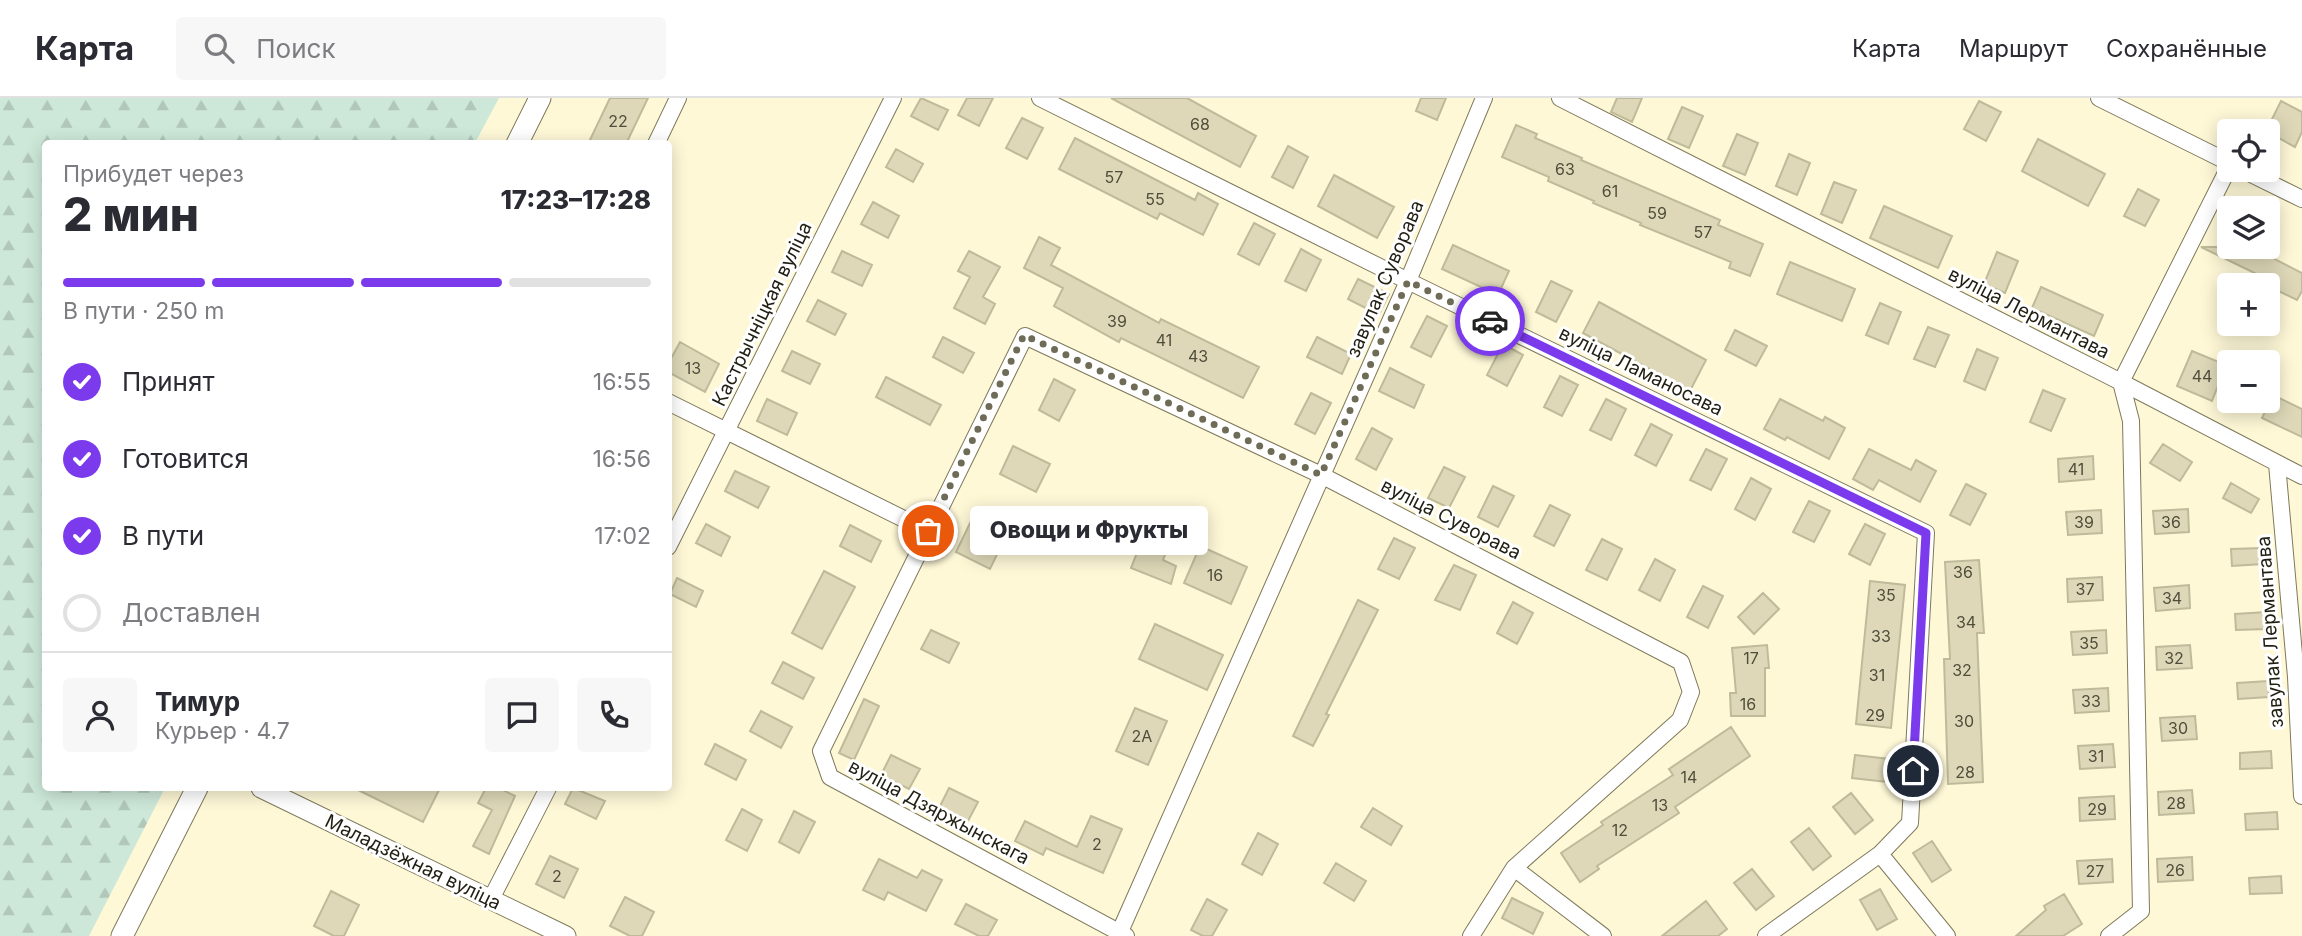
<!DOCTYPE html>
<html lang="ru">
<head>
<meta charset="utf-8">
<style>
  :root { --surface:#fff; --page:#f7f7f7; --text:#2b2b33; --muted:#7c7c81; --line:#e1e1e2; --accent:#7c3aed }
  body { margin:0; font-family:Inter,sans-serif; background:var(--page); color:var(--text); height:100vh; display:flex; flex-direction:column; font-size:26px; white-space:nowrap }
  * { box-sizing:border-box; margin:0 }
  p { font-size:23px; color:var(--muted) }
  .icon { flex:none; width:38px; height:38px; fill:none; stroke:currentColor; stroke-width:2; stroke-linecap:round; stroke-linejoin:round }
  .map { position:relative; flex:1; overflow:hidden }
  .panel { position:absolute; left:42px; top:42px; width:630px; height:651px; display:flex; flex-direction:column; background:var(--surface); border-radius:7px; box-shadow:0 4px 18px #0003 }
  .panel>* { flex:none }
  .controls { position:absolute; left:2217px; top:21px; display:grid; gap:14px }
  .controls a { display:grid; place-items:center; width:63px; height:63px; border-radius:7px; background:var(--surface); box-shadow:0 4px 18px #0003; font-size:35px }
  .pin { position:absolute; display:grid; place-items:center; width:60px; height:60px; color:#fff; margin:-30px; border:4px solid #fff; border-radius:50%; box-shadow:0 2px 7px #0007 }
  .courier { position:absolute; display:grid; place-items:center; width:70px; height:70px; margin:-35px; border:5px solid #7c3aed; border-radius:50%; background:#fff; color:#222; box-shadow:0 2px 9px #0007 }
  .bubble { position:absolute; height:49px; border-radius:7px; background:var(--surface); box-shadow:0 4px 18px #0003; font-size:23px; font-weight:800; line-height:49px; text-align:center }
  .summary em { font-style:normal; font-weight:800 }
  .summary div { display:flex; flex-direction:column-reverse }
  .summary { display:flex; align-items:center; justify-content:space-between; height:119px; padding:0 21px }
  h1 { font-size:46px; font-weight:800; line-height:52px }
  .bar { display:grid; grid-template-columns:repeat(4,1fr); gap:10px 7px; align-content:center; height:84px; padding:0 21px }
  .bar i { height:9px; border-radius:5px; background:var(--line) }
  .bar .active { background:var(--accent) }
  .bar p { grid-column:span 4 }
  .line { display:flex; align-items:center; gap:18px; padding:0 21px; border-top:2px solid var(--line) }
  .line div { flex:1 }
  .round { display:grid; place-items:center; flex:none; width:74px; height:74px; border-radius:7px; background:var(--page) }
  ol { padding:0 21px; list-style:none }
  li { display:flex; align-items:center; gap:21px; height:77px }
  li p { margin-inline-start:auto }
  li .icon { padding:7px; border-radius:50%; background:var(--accent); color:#fff; stroke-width:4 }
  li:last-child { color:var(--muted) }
  li i { width:38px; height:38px; border:4px solid var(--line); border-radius:50% }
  header { display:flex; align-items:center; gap:42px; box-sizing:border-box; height:98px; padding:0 35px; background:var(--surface); border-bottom:2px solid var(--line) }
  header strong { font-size:33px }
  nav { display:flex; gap:38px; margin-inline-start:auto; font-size:24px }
  .search { width:490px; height:63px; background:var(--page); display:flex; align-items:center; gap:18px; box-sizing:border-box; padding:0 24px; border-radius:7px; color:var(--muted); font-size:26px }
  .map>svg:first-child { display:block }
  .forest { fill:url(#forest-firs) }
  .building { fill:#ded8b8; stroke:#bfba9a; stroke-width:2 }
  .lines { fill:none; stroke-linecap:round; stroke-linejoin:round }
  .minor-casing { stroke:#7e795b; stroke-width:18 }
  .tertiary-casing { stroke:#7e795b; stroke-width:21 }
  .secondary-casing { stroke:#7e795b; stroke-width:23 }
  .minor { stroke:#fff; stroke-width:16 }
  .tertiary { stroke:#fff; stroke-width:19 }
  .secondary { stroke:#fff; stroke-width:21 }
  .done { stroke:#6e6b57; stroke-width:7; stroke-dasharray:0 12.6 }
  .route { stroke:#7c3aed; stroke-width:9 }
  .labels { text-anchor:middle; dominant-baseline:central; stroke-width:6; stroke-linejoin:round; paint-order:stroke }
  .number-label { font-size:16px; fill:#504d3c }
  .street-label { font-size:19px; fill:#211f12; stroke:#fff }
</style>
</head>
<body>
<header>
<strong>Карта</strong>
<div class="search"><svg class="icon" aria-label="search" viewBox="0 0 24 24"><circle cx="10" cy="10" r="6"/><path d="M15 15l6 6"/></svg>Поиск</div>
<nav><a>Карта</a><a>Маршрут</a><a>Сохранённые</a></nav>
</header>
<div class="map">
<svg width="2302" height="838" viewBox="0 0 2302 838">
  <defs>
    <pattern id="forest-firs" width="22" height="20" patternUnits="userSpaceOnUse" patternTransform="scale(1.75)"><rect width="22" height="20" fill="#cde8d9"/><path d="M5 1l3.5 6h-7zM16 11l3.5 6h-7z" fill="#b0c7b9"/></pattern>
  </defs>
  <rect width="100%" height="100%" fill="#fef8d7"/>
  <path class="forest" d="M 0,0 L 499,0 L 475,45 L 46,46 L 46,690 L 165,690 L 89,838 L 0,838 Z"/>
  <path class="building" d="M 610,0 L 648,0 L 626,46 L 588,46 Z
    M 921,0 L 948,12 L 938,32 L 911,18 Z
    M 967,0 L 993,0 L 979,28 L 958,17 Z
    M 1111,0 L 1187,0 L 1256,38 L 1240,69 Z
    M 1421,0 L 1446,0 L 1437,22 L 1416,13 Z
    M 1617,0 L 1642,0 L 1632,24 L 1611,14 Z
    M 1979,3 L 2001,14 L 1986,43 L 1964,31 Z
    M 2281,3 L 2302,14 L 2302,34 L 2295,49 L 2266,33 Z
    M 1682,9 L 1703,18 L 1689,50 L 1668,41 Z
    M 1022,20 L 1043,30 L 1027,61 L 1006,50 Z
    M 1516,27 L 1537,36 L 1535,40 L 1582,60 L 1581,62 L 1720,122 L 1718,127 L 1763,146 L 1750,178 L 1729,170 L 1731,164 L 1640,127 L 1641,125 L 1593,105 L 1594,103 L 1548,83 L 1549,79 L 1502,59 Z
    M 1737,36 L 1758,45 L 1745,77 L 1723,68 Z
    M 1075,40 L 1195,102 L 1198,95 L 1218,106 L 1203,137 L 1160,115 L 1157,121 L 1059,71 Z
    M 2038,41 L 2105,76 L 2088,108 L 2022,73 Z
    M 1288,48 L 1308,59 L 1293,90 L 1272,79 Z
    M 896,51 L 923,66 L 913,84 L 886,69 Z
    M 1789,56 L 1810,65 L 1797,97 L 1776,88 Z
    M 1334,77 L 1394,109 L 1377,140 L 1318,108 Z
    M 1834,84 L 1856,92 L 1842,125 L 1821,116 Z
    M 2138,91 L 2159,102 L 2145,128 L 2124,118 Z
    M 873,104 L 899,118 L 888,140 L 861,126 Z
    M 1884,108 L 1952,138 L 1938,170 L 1870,140 Z
    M 1254,125 L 1275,136 L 1259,167 L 1238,156 Z
    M 1039,139 L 1060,150 L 1051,167 L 1159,225 L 1161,221 L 1259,269 L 1243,300 L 1121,240 L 1119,244 L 1054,208 L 1063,190 L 1024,170 Z
    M 1453,147 L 1509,173 L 1498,197 L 1442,171 Z
    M 2201,149 L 2261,149 L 2259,153 L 2302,175 L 2302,193 L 2297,202 L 2266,187 L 2269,182 Z
    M 1301,151 L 1321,162 L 1306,193 L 1285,183 Z
    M 842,153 L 872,167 L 862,188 L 832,174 Z
    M 969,153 L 1000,169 L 983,199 L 995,206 L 985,226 L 954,210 L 970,179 L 958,173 Z
    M 1997,154 L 2018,163 L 2005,195 L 1984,186 Z
    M 1790,164 L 1855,191 L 1842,223 L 1777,196 Z
    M 1358,181 L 1389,196 L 1379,217 L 1348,201 Z
    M 1551,183 L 1572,193 L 1556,224 L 1536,214 Z
    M 2041,189 L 2103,217 L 2094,238 L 2032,210 Z
    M 818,202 L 846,216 L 835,237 L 807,223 Z
    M 1599,204 L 1706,262 L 1690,293 L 1583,235 Z
    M 1880,205 L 1901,214 L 1888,246 L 1866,237 Z
    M 1427,218 L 1447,228 L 1431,259 L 1411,249 Z
    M 1928,229 L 1949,237 L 1935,269 L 1914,261 Z
    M 1735,232 L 1767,248 L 1756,268 L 1725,252 Z
    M 943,239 L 974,255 L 963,275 L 933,259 Z
    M 1317,239 L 1351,256 L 1342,276 L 1307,259 Z
    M 680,244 L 719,266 L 705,294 L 668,274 L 668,266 Z
    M 1503,246 L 1523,257 L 1507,288 L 1487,277 Z
    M 1977,251 L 1998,260 L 1985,292 L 1964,283 Z
    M 792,253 L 820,266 L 810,286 L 782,273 Z
    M 2192,253 L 2226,267 L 2212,303 L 2177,288 Z
    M 1390,270 L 1424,287 L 1414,310 L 1379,293 Z
    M 1560,278 L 1578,287 L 1562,318 L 1544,309 Z
    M 886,279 L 941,307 L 930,327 L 876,299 Z
    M 1054,281 L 1075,292 L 1059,323 L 1039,312 Z
    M 2043,292 L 2065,301 L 2051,333 L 2030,324 Z
    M 1311,295 L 1331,305 L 1315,336 L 1295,326 Z
    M 2273,297 L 2302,311 L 2302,339 L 2262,320 Z
    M 767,301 L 797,315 L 787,337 L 757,323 Z
    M 1606,301 L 1626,311 L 1611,342 L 1590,332 Z
    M 1780,301 L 1823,323 L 1825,319 L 1845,330 L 1829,361 L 1787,339 L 1785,342 L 1764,331 Z
    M 1651,326 L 1672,337 L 1656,368 L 1635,357 Z
    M 1372,330 L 1392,341 L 1376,372 L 1356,361 Z
    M 2163,346 L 2192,364 L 2180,383 L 2150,365 Z
    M 1013,348 L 1050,366 L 1036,394 L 1000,376 Z
    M 1706,351 L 1727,361 L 1711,392 L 1690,382 Z
    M 1869,351 L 1911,372 L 1916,362 L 1936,373 L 1920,404 L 1879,382 L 1873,392 L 1853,381 Z
    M 2093,358 L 2094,381 L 2059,384 L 2058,361 Z
    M 1444,369 L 1465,379 L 1449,410 L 1428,400 Z
    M 735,373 L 769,389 L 758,410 L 725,393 Z
    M 1751,380 L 1771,391 L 1755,422 L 1735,411 Z
    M 2231,385 L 2259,401 L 2251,415 L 2223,400 Z
    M 1966,386 L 1986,396 L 1970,427 L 1950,417 Z
    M 1493,388 L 1514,398 L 1498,429 L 1478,419 Z
    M 1809,403 L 1830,413 L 1814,444 L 1793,434 Z
    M 1550,407 L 1570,417 L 1554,448 L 1534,438 Z
    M 2188,411 L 2189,434 L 2155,436 L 2153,413 Z
    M 2101,412 L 2102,435 L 2068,437 L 2066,414 Z
    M 971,423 L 1005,440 L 990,471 L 956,454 Z
    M 706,426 L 730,439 L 721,458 L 696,445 Z
    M 1865,426 L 1885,436 L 1870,467 L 1849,456 Z
    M 850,427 L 881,443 L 871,464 L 840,448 Z
    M 1148,427 L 1173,437 L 1163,462 L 1176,468 L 1171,486 L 1131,470 Z
    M 1394,440 L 1415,450 L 1399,481 L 1378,471 Z
    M 1602,441 L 1622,451 L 1607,482 L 1586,472 Z
    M 1200,448 L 1247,469 L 1231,506 L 1184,485 Z
    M 2263,450 L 2263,466 L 2232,468 L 2231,451 Z
    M 1655,461 L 1675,472 L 1660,503 L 1639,492 Z
    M 1979,462 L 1984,535 L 1977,535 L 1983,684 L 1948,686 L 1944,561 L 1950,561 L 1945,464 Z
    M 1454,467 L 1476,477 L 1460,512 L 1435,502 Z
    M 824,473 L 855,489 L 822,551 L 792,535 Z
    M 2102,479 L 2103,502 L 2068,504 L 2067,481 Z
    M 677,480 L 703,493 L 696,509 L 670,496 Z
    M 1870,483 L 1905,487 L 1891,630 L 1856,626 Z
    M 2189,487 L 2190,510 L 2156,513 L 2154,490 Z
    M 1703,488 L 1723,498 L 1708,530 L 1687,519 Z
    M 1763,495 L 1779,511 L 1754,536 L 1738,519 Z
    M 1358,502 L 1378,512 L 1326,616 L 1329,617 L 1313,648 L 1293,638 Z
    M 1513,504 L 1533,515 L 1517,546 L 1497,535 Z
    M 2266,514 L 2267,531 L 2236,532 L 2235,516 Z
    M 1155,526 L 1223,557 L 1207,592 L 1139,561 Z
    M 931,532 L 959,545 L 949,565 L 921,551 Z
    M 2106,532 L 2107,555 L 2073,557 L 2071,534 Z
    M 1767,547 L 1769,570 L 1765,570 L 1765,618 L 1731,618 L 1730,595 L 1736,595 L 1732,550 Z
    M 2190,547 L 2192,570 L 2157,572 L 2156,549 Z
    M 783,564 L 814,580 L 803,601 L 772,585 Z
    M 2268,583 L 2269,599 L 2238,601 L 2237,585 Z
    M 2108,590 L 2109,613 L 2075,615 L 2073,592 Z
    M 864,601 L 879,608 L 854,662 L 839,655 Z
    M 1135,610 L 1167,623 L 1148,667 L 1116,653 Z
    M 761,613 L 792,629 L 781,650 L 750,633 Z
    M 2195,618 L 2197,641 L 2162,643 L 2160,620 Z
    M 1731,629 L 1750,658 L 1675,709 L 1679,715 L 1597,768 L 1599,771 L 1580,784 L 1561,755 L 1603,727 L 1601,724 L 1673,677 L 1669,671 Z
    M 715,646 L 746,662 L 736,682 L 705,666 Z
    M 2113,646 L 2115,669 L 2080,671 L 2078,648 Z
    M 2271,653 L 2272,670 L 2240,671 L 2240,655 Z
    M 891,657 L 920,671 L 909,691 L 881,677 Z
    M 1855,657 L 1889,661 L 1887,684 L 1852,680 Z
    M 354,690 L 440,690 L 423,724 Z
    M 486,690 L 499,690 L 515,698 L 489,756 L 473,748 L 492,712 L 478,705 Z
    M 573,690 L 605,703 L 596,721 L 565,706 Z
    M 949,690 L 978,704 L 968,723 L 939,710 Z
    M 2192,692 L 2194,715 L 2159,717 L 2158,694 Z
    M 1851,695 L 1873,722 L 1855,736 L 1833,709 Z
    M 2114,698 L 2115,721 L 2080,723 L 2079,700 Z
    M 1373,710 L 1402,728 L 1391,747 L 1361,729 Z
    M 742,711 L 762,722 L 747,753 L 726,742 Z
    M 794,713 L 815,724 L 799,755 L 779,744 Z
    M 2277,714 L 2278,731 L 2246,732 L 2245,716 Z
    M 1091,718 L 1122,731 L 1103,775 L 1046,750 L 1043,757 L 1015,743 L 1025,723 L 1077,749 Z
    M 1809,730 L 1831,758 L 1813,772 L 1791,744 Z
    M 1258,735 L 1278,746 L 1262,777 L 1242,766 Z
    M 1932,743 L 1951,772 L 1932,784 L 1913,755 Z
    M 550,758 L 578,771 L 564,800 L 536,786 Z
    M 2192,759 L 2193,782 L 2158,784 L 2157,761 Z
    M 879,761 L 917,780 L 922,772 L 942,782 L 926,813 L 888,794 L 884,802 L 863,792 Z
    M 2112,761 L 2113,784 L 2079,786 L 2077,763 Z
    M 1336,765 L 1366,783 L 1354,803 L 1324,785 Z
    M 1752,771 L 1774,798 L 1756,812 L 1734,785 Z
    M 2281,778 L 2282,795 L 2250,796 L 2249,780 Z
    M 1880,791 L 1897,821 L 1877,832 L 1860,802 Z
    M 331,793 L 359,807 L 344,838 L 334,838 L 314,828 Z
    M 2064,796 L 2082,826 L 2063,838 L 2016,838 L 2046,812 L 2044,808 Z
    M 625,799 L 654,814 L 642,838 L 630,838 L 610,828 Z
    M 1512,800 L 1543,815 L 1533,836 L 1502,820 Z
    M 1207,801 L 1227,812 L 1212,838 L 1203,838 L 1191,832 Z
    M 1706,803 L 1727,831 L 1718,838 L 1662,838 Z
    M 966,806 L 997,822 L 988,838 L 979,838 L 955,826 Z"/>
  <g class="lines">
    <g class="minor-casing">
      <path id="minor" d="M 1040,0 L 1408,183 L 1926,435 L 1910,725 L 1880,756 L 1766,838
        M 1560,0 L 2121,284 L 2131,323 L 2141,813 L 2109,838
        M 2099,0 L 2230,65
        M 656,46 L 678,0
        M 2230,67 L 2121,284 L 2302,378
        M 2243,72 L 2302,101
        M 668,304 L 928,433
        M 2277,366 L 2296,579 L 2302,698
        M 668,449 L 893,0
        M 1880,756 L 1947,838
        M 1514,770 L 1603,838
        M 491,801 L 548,690
        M 1118,838 L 1408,183 L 1484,0
        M 1126,838 L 830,679 L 821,653 L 1025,238 L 1321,377 L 1681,564 L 1691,594 L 1680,622 L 1514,770 L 1471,838"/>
    </g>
    <g class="tertiary-casing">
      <path id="tertiary" d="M 261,690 L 566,838"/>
    </g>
    <g class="secondary-casing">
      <path id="secondary" d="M 517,46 L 540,0
        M 122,838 L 197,690"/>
    </g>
    <use href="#minor" class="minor"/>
    <use href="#tertiary" class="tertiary"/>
    <use href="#secondary" class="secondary"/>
  </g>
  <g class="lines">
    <path class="done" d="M 928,433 L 1024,237 L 1321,377 L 1408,183 L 1490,223"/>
    <path class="route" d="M 1490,223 L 1926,435 L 1913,673"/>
  </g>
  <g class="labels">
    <g class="number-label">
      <text x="618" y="23">22</text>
      <text x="1200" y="26">68</text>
      <text x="1565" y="71">63</text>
      <text x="1114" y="79">57</text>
      <text x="1610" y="93">61</text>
      <text x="1155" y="101">55</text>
      <text x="1657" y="115">59</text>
      <text x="1703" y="134">57</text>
      <text x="1117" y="223">39</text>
      <text x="1164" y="242">41</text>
      <text x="1198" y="258">43</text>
      <text x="693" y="270">13</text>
      <text x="2202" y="278">44</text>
      <text x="2076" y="371">41</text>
      <text x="2084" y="424">39</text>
      <text x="2171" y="424">36</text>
      <text x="1963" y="474">36</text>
      <text x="1215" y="477">16</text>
      <text x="2085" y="491">37</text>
      <text x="1886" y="497">35</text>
      <text x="2172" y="500">34</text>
      <text x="1966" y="524">34</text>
      <text x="1881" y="538">33</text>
      <text x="2089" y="545">35</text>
      <text x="1751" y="560">17</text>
      <text x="2174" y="560">32</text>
      <text x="1962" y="572">32</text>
      <text x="1877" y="577">31</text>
      <text x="2091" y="603">33</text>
      <text x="1748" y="606">16</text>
      <text x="1875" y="617">29</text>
      <text x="1964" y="623">30</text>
      <text x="2178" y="630">30</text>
      <text x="1142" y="638">2А</text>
      <text x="2096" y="658">31</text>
      <text x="1965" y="674">28</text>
      <text x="1689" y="679">14</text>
      <text x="2176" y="705">28</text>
      <text x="1660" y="707">13</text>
      <text x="2097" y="711">29</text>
      <text x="1620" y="732">12</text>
      <text x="1097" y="746">2</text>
      <text x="2175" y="772">26</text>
      <text x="2095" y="773">27</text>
      <text x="557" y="778">2</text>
    </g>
    <g class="street-label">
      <text transform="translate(1385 181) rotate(-67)">завулак Суворава</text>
      <text transform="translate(2029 215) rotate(27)">вуліца Лермантава</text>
      <text transform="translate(762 216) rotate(-64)">Кастрычніцкая вуліца</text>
      <text transform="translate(1641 273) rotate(26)">вуліца Ламаносава</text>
      <text transform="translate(1451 421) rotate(27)">вуліца Суворава</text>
      <text transform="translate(2270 534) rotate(-94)">завулак Лермантава</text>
      <text transform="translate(939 714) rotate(28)">вуліца Дзяржынскага</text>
      <text transform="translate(413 764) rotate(26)">Маладзёжная вуліца</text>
    </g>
  </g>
</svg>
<div class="controls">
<a><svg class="icon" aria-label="locate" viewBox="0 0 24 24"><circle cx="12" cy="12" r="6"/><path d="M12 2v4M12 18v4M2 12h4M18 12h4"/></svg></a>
<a><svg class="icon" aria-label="layers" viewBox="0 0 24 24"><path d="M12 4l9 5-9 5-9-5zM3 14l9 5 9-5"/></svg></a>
<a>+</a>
<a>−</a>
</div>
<div class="pin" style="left:928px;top:433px;background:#ea580c"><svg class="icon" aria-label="bag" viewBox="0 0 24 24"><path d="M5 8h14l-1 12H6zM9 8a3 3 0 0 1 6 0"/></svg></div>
<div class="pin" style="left:1913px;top:673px;background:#1f2937"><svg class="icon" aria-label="home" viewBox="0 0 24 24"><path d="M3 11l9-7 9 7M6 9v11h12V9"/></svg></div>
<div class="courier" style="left:1490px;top:223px"><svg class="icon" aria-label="car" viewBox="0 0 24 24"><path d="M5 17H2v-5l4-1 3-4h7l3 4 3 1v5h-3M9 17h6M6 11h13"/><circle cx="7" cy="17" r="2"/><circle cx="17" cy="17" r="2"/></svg></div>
<div class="bubble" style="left:970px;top:408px;width:238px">Овощи и Фрукты</div>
<section class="panel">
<div class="summary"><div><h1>2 мин</h1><p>Прибудет через</p></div><em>17:23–17:28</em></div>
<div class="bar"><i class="active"></i><i class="active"></i><i class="active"></i><i></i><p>В пути · 250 m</p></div>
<ol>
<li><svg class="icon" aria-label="check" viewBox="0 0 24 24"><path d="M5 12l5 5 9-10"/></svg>Принят<p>16:55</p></li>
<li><svg class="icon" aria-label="check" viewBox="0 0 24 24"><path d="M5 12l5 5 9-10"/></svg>Готовится<p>16:56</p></li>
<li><svg class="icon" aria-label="check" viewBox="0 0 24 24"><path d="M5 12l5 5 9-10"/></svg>В пути<p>17:02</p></li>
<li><i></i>Доставлен</li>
</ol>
<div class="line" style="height:126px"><a class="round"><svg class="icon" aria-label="person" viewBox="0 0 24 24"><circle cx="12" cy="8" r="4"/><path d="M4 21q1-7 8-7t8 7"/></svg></a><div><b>Тимур</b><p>Курьер · 4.7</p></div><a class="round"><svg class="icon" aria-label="chat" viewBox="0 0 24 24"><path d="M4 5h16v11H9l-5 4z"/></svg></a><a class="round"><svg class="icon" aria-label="phone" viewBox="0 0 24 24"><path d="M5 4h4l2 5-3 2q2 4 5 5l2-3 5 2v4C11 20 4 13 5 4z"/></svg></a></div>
</section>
</div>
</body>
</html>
